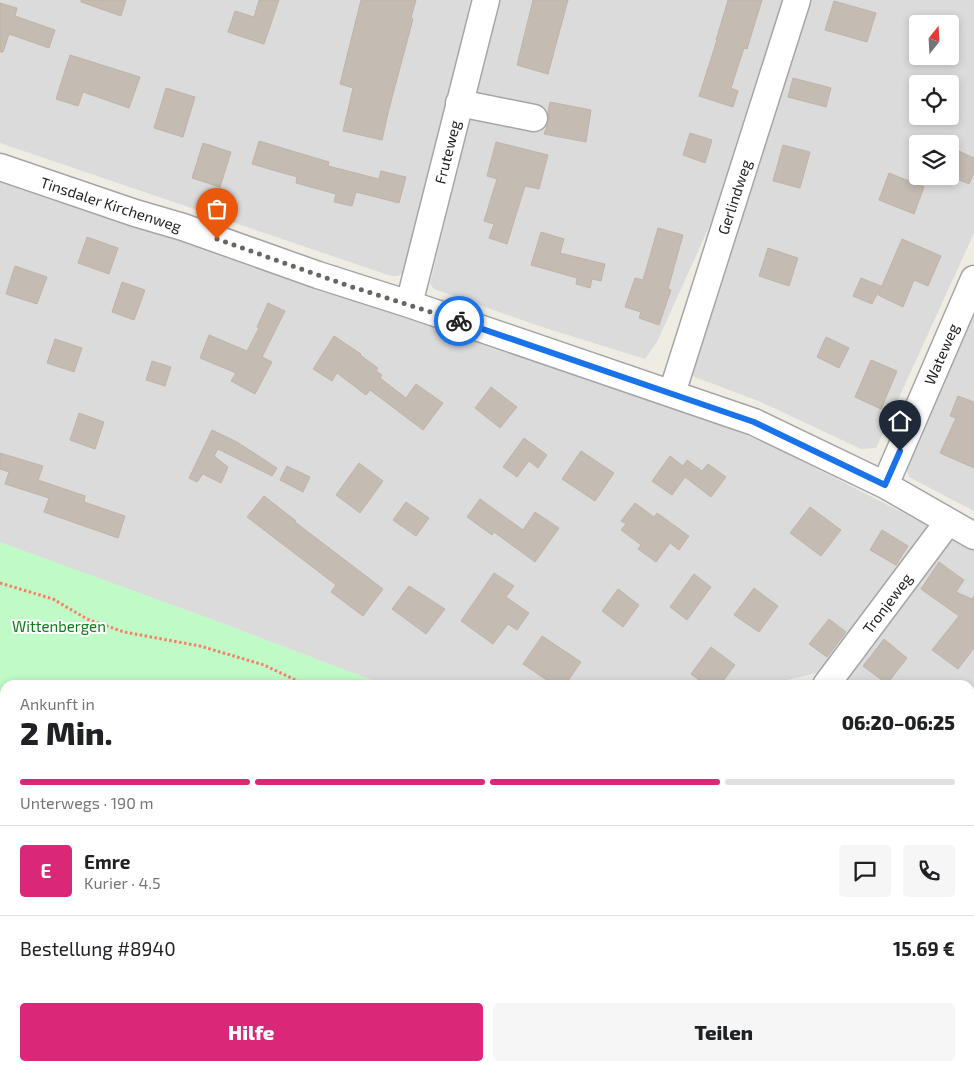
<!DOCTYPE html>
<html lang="de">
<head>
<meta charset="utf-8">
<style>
  :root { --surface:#fff; --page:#f6f6f6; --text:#202124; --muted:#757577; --line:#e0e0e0; --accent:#db2777 }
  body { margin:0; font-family:"Exo 2",sans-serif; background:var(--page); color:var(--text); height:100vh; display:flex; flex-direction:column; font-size:19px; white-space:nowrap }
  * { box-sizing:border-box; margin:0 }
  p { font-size:16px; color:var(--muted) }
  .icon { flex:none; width:28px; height:28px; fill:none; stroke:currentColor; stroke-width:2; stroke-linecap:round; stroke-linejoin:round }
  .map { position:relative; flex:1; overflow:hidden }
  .sheet { position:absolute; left:0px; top:680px; width:975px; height:391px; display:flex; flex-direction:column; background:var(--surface); border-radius:15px 15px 0 0; box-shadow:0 2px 8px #0003 }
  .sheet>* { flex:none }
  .needle { width:32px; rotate:18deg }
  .fabs { position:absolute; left:909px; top:15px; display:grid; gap:10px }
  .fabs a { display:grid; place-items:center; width:50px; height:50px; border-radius:5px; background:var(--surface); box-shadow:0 2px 8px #0003; font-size:25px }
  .pin { position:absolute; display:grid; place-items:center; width:42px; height:42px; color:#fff; margin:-51px -21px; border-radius:50% 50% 50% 0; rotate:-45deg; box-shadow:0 0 5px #0007 }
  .pin .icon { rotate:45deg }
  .courier { position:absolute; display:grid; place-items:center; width:50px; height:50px; margin:-25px; border:4px solid #1a73e8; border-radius:50%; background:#fff; color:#222; box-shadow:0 1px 6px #0007 }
  .headline em { font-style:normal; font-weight:800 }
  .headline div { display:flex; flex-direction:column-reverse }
  .headline { display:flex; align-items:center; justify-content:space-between; height:85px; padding:0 20px }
  h1 { font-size:32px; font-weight:800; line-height:38px }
  .bar { display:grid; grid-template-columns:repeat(4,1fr); gap:8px 5px; align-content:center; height:60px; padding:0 20px }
  .bar i { height:6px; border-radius:4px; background:var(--line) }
  .bar .selected { background:var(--accent) }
  .bar p { grid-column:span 4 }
  .line { display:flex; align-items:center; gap:12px; padding:0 20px; border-top:1px solid var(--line) }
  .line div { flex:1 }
  .round { display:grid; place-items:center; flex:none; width:52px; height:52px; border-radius:5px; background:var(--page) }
  .cta { display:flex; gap:10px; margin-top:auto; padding:10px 20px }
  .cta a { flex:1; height:58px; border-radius:5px; background:var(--accent); color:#fff; font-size:20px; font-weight:800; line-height:58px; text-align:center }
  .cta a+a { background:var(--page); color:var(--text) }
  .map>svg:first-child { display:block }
  .residential { fill:#dcdbdb; fill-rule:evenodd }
  .park { fill:#c0fac6 }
  .building { fill:#c4bbb3; stroke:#c1b3a6 }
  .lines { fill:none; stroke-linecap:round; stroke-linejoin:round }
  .minor-casing { stroke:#a5a5a5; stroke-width:29 }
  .path { stroke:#fb7c69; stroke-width:3; stroke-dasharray:2.5 2.5; stroke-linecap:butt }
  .minor { stroke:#fff; stroke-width:26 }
  .done { stroke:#676663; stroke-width:5; stroke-dasharray:0 9 }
  .route { stroke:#1a73e8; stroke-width:6 }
  .labels { text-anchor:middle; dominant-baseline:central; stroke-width:4; stroke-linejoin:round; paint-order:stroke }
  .street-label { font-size:15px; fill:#1e1e1e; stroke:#fff }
  .park-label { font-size:15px; fill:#0a7e17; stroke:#fff }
</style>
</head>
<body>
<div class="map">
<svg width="974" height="1071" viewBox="0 0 974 1071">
  <rect width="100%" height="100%" fill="#efece4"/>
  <path class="residential" d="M 0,0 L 471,0 L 408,261 L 404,272 L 398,276 L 391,276 L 0,143 Z
    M 498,0 L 790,0 L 737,165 L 657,342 L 645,359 L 539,326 L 434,289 L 430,284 Z
    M 806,0 L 974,0 L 974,233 L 876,448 L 861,449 L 761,402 L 687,374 ZM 918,24 L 950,24 L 950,56 L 918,56 ZM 918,84 L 950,84 L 950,116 L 918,116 ZM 918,144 L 950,144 L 950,176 L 918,176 Z
    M 0,180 L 640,394 L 706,418 L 780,450 L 931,527 L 825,671 L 774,683 L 773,685 L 385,685 L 208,618 L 12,547 L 0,542 Z
    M 974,310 L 974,511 L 909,477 L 905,463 Z
    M 949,537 L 974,551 L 974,905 L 970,903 L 970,685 L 837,685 Z"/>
  <path class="park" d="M 0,542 L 208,618 L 385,685 L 5,685 L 5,1066 L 970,1066 L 970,903 L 974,905 L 974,1071 L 0,1071 Z"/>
  <path class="building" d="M 81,0 L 126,0 L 121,16 L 81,2 Z
    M 259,0 L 279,0 L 264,44 L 228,32 L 235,11 L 254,17 Z
    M 361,0 L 416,0 L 411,18 L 413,19 L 389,109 L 382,140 L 343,131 L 353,88 L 340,84 Z
    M 533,0 L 568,0 L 548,74 L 517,65 Z
    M 728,0 L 762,0 L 747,49 L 744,48 L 731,88 L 738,91 L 733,107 L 699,96 L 717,40 L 716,40 Z
    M 834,1 L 876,13 L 867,42 L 825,30 Z
    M 0,3 L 17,8 L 15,16 L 55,30 L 49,48 L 9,34 L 3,52 L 0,52 Z
    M 70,55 L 140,77 L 129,108 L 83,92 L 78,106 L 56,99 Z
    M 793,78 L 831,88 L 826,107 L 788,97 Z
    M 166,88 L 195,97 L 183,137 L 154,128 Z
    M 550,102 L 591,110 L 586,142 L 544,134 L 549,120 L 548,112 Z
    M 690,133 L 712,140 L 705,163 L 683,155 Z
    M 259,141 L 329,162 L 328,166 L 379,179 L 381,171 L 406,177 L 399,203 L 356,192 L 352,206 L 334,202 L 336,194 L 296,183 L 297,177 L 252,164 Z
    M 496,142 L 548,155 L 539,189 L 525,186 L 507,244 L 489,238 L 494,224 L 484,221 L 497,179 L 487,176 Z
    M 203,143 L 231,152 L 220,187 L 192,178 Z
    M 783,145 L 810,152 L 800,188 L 773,181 Z
    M 950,147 L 974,158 L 974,173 L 969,184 L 950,176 Z
    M 889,173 L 924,187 L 914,214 L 879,200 Z
    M 658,228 L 683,235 L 668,289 L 671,290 L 659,325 L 639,318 L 641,312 L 625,307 L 635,278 L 643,280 Z
    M 541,232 L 564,239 L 560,253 L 605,264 L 601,281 L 592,279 L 590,288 L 576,284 L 577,278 L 531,265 Z
    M 87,237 L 118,248 L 109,274 L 78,263 Z
    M 902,239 L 941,256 L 928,286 L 914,280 L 903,307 L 878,295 Z
    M 768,248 L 798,258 L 789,286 L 759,276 Z
    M 15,266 L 47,277 L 37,304 L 6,294 Z
    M 861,278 L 881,286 L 872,304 L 853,296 Z
    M 122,282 L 145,290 L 134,320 L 112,312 Z
    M 268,303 L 285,311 L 262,357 L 272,362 L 255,394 L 231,381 L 236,373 L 200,358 L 209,335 L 247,351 L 259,328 L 257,327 Z
    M 334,336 L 361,354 L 360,355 L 378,368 L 376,371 L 382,375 L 380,378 L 406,398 L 416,384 L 443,403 L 423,430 L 370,390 L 366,395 L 337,373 L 332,381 L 313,369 Z
    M 826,337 L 849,348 L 839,368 L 817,357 Z
    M 55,339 L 82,348 L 74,372 L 47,363 Z
    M 871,360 L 897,371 L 881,409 L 855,397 Z
    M 152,361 L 171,367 L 165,386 L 146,380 Z
    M 491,387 L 517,407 L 500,428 L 475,408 Z
    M 958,396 L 974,402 L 974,468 L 940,453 L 956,418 L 950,416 Z
    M 79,413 L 104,422 L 95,449 L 70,440 Z
    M 212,430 L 237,442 L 277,468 L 272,476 L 218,449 L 214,456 L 228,467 L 221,483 L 203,474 L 197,482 L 189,478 Z
    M 524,438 L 547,455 L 538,468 L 529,461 L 517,477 L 503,467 Z
    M 581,451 L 614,473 L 595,501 L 562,479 Z
    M 0,453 L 43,466 L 38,480 L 85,496 L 84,502 L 125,516 L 118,538 L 44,512 L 49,498 L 5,484 L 9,472 L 0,469 Z
    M 670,456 L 683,466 L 687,460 L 702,471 L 708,464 L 726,477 L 711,497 L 685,477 L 672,495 L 652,481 Z
    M 359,463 L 383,481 L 360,513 L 336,495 Z
    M 287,466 L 310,477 L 303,492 L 280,480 Z
    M 264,496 L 296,521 L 295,522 L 383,589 L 363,616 L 331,592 L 336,585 L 247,517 Z
    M 480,499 L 523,530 L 535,512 L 559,528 L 535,562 L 494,532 L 492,535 L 467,517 Z
    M 406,502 L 429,518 L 416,536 L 393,520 Z
    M 635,503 L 654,517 L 657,513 L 689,536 L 679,550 L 670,543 L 656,562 L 638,549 L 641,545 L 621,530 L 626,524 L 621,521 Z
    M 810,507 L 841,530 L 821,556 L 790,533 Z
    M 882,530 L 908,546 L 896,565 L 870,550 Z
    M 939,562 L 964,580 L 956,592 L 972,599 L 974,596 L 974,648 L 958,669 L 932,650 L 959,616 L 921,589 Z
    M 494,573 L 514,586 L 506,597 L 529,613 L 517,630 L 508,624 L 493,644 L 461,621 Z
    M 694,574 L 711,587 L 687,620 L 670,607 Z
    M 409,586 L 445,609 L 426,634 L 392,609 Z
    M 754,588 L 778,606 L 759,632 L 734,615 Z
    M 618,589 L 639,605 L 623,627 L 602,611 Z
    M 829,619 L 846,632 L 827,657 L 809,644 Z
    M 542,636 L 581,662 L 565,685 L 554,685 L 523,664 Z
    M 884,639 L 907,658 L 887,684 L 863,666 Z
    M 711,647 L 735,665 L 720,685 L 706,685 L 691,674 Z"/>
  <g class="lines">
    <g class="minor-casing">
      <path id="minor" d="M 459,103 L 534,118
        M 0,167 L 135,213 L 183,227 L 318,275 L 409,304 L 754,422 L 885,485 L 974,536
        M 409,304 L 486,0
        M 672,393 L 797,0
        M 885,485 L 974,279
        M 826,685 L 948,522"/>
    </g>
    <path class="path" d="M 0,583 L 53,599 L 87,619 L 124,632 L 200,646 L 264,665 L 306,685
      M 0,756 L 5,757
      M 970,815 L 974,810
      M 0,831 L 5,832
      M 970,914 L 974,915
      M 0,930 L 5,931
      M 0,1065 L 16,1071
      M 771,1066 L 776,1071
      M 197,1071 L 199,1066
      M 699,1071 L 707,1066"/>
    <use href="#minor" class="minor"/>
  </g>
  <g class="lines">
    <path class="done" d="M 217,239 L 346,285 L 459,321"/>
    <path class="route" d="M 459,321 L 754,422 L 885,485 L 900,451"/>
  </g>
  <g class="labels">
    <g class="street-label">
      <text transform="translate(447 152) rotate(-76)">Fruteweg</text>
      <text transform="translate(734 197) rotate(-72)">Gerlindweg</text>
      <text transform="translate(111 204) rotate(18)">Tinsdaler Kirchenweg</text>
      <text transform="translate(941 354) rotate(-67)">Wateweg</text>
      <text transform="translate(887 603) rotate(-53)">Tronjeweg</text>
    </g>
    <g class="park-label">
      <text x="59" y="626">Wittenbergen</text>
    </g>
  </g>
</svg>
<div class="fabs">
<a><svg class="needle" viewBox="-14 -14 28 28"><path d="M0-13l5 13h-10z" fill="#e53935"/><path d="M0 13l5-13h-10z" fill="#757577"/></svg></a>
<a><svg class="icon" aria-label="locate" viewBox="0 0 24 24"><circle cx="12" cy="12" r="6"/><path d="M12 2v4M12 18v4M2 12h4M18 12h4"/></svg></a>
<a><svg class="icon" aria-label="layers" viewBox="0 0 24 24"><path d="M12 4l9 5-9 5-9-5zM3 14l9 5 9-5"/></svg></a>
</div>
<div class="pin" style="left:217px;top:239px;background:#ea580c"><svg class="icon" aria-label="bag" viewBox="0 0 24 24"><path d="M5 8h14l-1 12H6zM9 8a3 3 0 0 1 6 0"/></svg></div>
<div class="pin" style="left:900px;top:451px;background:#1f2937"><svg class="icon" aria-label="home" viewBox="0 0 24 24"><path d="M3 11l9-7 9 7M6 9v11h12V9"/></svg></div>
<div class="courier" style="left:459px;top:321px"><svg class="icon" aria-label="bike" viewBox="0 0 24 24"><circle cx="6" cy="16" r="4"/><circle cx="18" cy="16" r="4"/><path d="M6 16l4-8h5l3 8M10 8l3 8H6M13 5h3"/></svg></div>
<section class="sheet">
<div class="headline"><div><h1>2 Min.</h1><p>Ankunft in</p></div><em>06:20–06:25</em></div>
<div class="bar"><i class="selected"></i><i class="selected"></i><i class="selected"></i><i></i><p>Unterwegs · 190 m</p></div>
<div class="line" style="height:90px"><b class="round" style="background:var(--accent);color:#fff">E</b><div><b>Emre</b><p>Kurier · 4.5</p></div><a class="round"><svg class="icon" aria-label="chat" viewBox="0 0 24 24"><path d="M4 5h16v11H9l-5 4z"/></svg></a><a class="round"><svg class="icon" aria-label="phone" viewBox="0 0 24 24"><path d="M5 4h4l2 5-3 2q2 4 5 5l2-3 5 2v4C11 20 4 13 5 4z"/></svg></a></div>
<div class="line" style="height:65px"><div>Bestellung #8940</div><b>15.69 €</b></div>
<div class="cta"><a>Hilfe</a><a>Teilen</a></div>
</section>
</div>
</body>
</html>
